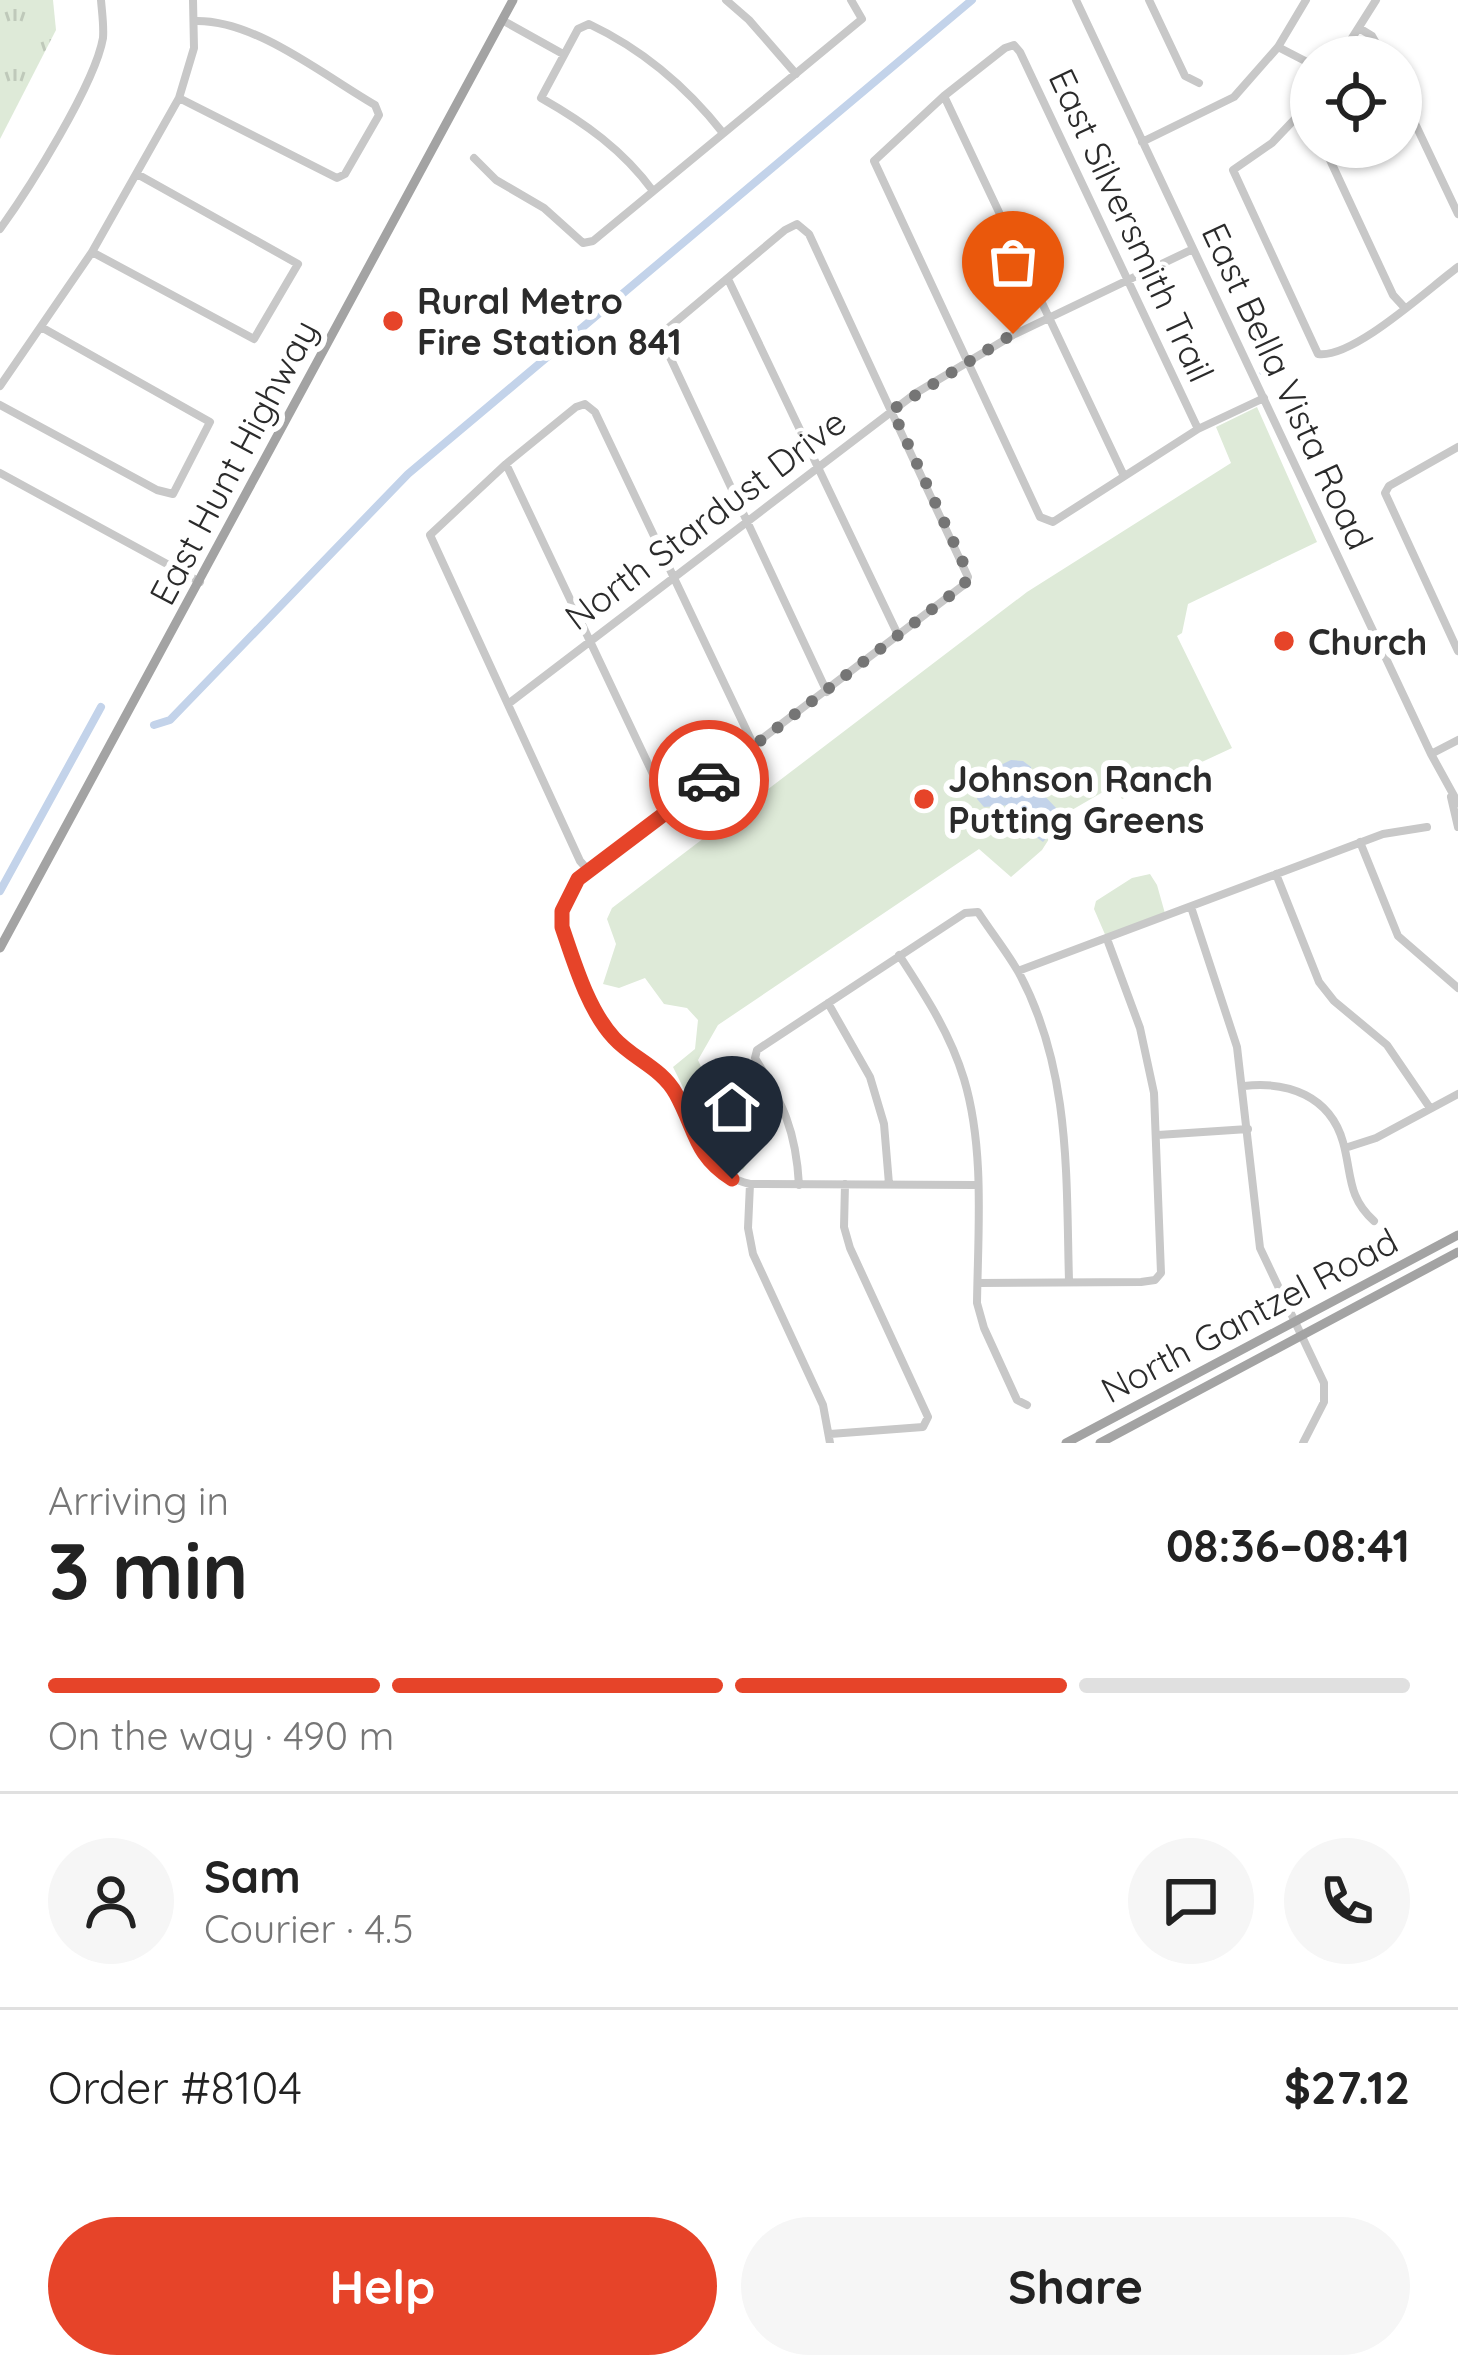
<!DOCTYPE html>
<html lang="en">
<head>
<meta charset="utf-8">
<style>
  :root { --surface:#fff; --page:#f6f6f6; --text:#222; --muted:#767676; --line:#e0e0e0; --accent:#e64429 }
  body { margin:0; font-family:Quicksand,sans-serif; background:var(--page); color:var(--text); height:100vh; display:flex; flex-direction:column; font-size:45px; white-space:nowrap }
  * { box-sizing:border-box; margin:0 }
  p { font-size:39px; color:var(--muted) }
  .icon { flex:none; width:66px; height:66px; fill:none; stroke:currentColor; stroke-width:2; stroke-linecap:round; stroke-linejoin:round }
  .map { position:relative; height:1443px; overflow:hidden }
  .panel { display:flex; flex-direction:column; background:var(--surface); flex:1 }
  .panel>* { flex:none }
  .controls { position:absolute; left:1290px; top:36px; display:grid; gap:24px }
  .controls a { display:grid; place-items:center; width:132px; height:132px; border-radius:50%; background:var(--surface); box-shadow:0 3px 9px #0004; font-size:60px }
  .pin { position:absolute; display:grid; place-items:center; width:102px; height:102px; color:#fff; margin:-123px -51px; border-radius:50% 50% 50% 0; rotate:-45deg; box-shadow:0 0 12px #0007 }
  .pin .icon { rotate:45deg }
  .courier { position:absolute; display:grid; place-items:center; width:120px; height:120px; margin:-60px; border:9px solid #e64429; border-radius:50%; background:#fff; color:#222; box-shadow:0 3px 15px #0007 }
  .summary em { font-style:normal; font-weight:700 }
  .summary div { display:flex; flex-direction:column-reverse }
  .summary { display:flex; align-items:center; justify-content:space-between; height:204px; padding:0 48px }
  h1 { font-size:78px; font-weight:700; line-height:90px }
  .bar { display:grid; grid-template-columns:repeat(4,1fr); gap:18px 12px; align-content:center; height:144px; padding:0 48px }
  .bar i { height:15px; border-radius:9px; background:var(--line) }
  .bar .on { background:var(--accent) }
  .bar p { grid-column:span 4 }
  .line { display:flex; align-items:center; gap:30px; padding:0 48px; border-top:3px solid var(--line) }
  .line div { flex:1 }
  .round { display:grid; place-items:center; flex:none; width:126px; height:126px; border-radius:63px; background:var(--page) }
  .primary-button { display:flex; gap:24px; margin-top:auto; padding:24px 48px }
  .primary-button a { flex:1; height:138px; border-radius:72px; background:var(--accent); color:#fff; font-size:48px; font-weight:700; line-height:138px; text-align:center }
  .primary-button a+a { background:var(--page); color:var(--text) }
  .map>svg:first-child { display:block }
  .grass { fill:url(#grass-tufts) }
  .green { fill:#deead8 }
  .water { fill:#c3d3ea }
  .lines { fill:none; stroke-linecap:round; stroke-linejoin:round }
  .stream { stroke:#c3d3ea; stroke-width:3 }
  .canal { stroke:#c3d3ea; stroke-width:8 }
  .minor { stroke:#c8c8c8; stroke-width:8 }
  .major { stroke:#a3a3a3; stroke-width:9 }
  .done { stroke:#757575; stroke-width:12; stroke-dasharray:0 21.6 }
  .route { stroke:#e64429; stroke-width:15 }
  .poi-dot { fill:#e64429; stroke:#fff; stroke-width:4.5 }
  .labels { text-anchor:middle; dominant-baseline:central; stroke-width:12; stroke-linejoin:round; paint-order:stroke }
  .street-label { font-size:36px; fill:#2b2b2b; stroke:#fff }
  .poi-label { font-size:36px; font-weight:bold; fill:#2b2b2b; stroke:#fff; text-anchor:start }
</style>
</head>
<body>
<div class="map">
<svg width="1458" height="1443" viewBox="0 0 1458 1443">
  <defs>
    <pattern id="grass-tufts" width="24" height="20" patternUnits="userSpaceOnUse" patternTransform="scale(3)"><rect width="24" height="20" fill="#deead8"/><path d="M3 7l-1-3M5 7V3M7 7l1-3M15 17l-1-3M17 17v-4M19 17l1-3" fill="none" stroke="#bfc9ba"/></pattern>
  </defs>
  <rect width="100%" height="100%" fill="#fff"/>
  <path class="grass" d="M 0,0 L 53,0 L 56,30 L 0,139 Z"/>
  <path class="green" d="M 1257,407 L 1317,542 L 1188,604 L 1182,633 L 1177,636 L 1232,748 L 1122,799 L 1115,785 L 1065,814 L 1042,850 L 1011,877 L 979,849 L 718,1025 L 698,1060 C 714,1096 736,1126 747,1163 L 743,1170 L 710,1142 L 673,1067 L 695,1049 L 698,1020 L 687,1008 L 664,1004 L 645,978 L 619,988 L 603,984 L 616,944 L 607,919 L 612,908 L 1027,592 L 1231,463 L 1216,427 Z
    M 1150,874 L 1157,885 L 1166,917 L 1107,939 L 1094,909 L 1096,901 L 1132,878 Z"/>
  <path class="water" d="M 1011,760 L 1023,761 L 1031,767 L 1033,784 L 1060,812 L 1057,826 L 1043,842 L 1025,829 L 1021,815 L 1011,805 L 984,807 L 977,799 L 984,773 Z"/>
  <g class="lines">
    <path class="stream" d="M 1261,373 L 1271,368
      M 1305,457 L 1311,453
      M 1345,542 L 1351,539"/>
    <path class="canal" d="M 154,725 L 170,720 L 408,474 L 972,0
      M 0,891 L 101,707"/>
    <path class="minor" d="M 726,0 L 749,20 L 796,74
      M 1076,0 L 1431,754 L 1458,803
      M 1149,0 L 1185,76 L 1199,83
      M 502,20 L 563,54
      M 1359,28 L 1372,36 L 1384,57
      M 1278,47 L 1311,64
      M 1340,57 L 1376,0
      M 1401,94 L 1458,214
      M 944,96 L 1124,476
      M 179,98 L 337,178 L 345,174 L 379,115 L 375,105 C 323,75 256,20 196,21
      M 1311,102 L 1272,143 L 1233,170 L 1318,354 C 1353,359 1428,289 1458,267
      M 1142,142 L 1234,97 L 1278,47 L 1306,0
      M 1324,147 L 1393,295 L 1404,307
      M 474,158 L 496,180 L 544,208 L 583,243 L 593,241 L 862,19 L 851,0
      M 653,191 C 623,150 585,123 541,98 L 578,29 L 589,24 C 644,50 686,86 723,133
      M 0,229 C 29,189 95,84 103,38 C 104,25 102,13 101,0
      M 92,252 L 254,339 L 298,264 L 137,174
      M 728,279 L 899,637
      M 0,386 L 92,252 L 179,98 L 194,48 L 193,0
      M 0,405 L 157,490 L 173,494 L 210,422 L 41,327
      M 1198,429 L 1020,52 L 1014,45 L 1005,48 L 944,96 L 874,161 L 1040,517 L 1053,522 L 1198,429 L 1264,398
      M 1458,447 L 1389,486 L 1385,493 L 1458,651
      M 506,464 L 670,810
      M 0,473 L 200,582
      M 827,692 L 661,338 L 667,329 L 785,230 L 797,224 L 809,234 L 968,577 L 965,584 L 578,879 L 562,911 L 562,927 C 574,962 588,1010 614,1038 C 631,1057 656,1066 671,1087 C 701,1128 691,1169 750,1184 L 976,1185
      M 508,704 L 916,393 L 1013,335 L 1193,249
      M 1431,754 L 1458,740
      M 1451,797 L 1458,827
      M 1360,842 L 1398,936 L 1458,988
      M 588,870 L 580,861 L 430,535 L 506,464 L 576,407 L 585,404 L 595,412 L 754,746
      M 1276,874 L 1319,982 L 1334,1001 L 1387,1045 L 1430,1108
      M 1191,907 L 1237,1047 L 1260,1248 L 1324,1383 L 1324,1402 L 1303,1443
      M 899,955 C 925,995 950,1033 964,1079 C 985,1149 978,1231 977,1303 L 984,1328 L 1017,1400 L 1027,1405
      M 1018,971 L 1383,834 L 1427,827
      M 828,1003 L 870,1077 L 884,1124 L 889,1184
      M 1244,1086 C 1288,1081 1330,1096 1343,1142 C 1352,1174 1347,1197 1374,1221
      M 1158,1135 L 1248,1129
      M 1345,1148 L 1376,1138 L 1458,1094
      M 750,1184 L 748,1228 L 753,1254 L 823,1405 L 830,1443
      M 799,1185 C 796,1130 783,1104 755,1058 L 757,1050 L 965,913 L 978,912 C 991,932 1007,952 1019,973 C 1071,1070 1066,1175 1069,1281
      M 978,1283 L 1141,1282 L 1155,1280 L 1161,1273 L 1154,1093 L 1140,1028 L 1107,939
      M 830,1434 L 923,1427 L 928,1417 L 850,1248 L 844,1227 L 845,1184"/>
    <path class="major" d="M 0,948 C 173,633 340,315 513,0
      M 1066,1443 L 1458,1235
      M 1100,1443 L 1458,1252"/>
  </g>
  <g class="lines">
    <path class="done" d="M 709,780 L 965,584 L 966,569 L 892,410 L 1013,334"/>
    <path class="route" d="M 709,780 L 578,879 L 562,911 L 562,927 C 574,962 588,1010 614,1038 C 633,1059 662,1068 676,1094 C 696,1130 694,1155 732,1179"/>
  </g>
  <g class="poi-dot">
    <circle cx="393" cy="321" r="12"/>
    <circle cx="1284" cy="641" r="12"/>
    <circle cx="924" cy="799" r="12"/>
  </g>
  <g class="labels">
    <g class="street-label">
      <text transform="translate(1132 225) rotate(65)">East Silversmith Trail</text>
      <text transform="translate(1288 386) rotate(65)">East Bella Vista Road</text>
      <text transform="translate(233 462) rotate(-62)">East Hunt Highway</text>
      <text transform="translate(705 519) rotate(-37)">North Stardust Drive</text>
      <text transform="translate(1249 1315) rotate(-28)">North Gantzel Road</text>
    </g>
    <g class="poi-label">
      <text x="417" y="300">Rural Metro<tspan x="417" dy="41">Fire Station 841</tspan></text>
      <text x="1308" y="641">Church</text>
      <text x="948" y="778">Johnson Ranch<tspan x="948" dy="41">Putting Greens</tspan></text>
    </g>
  </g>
</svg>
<div class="controls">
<a><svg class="icon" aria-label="locate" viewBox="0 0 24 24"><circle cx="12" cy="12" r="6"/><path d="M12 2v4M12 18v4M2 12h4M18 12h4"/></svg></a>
</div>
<div class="pin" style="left:1013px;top:334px;background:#ea580c"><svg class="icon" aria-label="bag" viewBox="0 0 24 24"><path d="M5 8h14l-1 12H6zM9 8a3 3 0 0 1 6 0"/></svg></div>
<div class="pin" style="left:732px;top:1179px;background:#1f2937"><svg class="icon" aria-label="home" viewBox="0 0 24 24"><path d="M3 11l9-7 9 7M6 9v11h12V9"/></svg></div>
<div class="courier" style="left:709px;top:780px"><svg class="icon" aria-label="car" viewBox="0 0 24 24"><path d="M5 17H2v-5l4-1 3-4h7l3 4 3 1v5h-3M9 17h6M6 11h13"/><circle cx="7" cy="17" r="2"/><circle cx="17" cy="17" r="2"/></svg></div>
</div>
<section class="panel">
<div class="summary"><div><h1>3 min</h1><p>Arriving in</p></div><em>08:36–08:41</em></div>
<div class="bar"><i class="on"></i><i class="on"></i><i class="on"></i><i></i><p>On the way · 490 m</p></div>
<div class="line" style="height:216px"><a class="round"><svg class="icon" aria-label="person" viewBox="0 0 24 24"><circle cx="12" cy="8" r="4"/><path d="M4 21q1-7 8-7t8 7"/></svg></a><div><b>Sam</b><p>Courier · 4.5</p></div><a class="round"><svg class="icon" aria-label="chat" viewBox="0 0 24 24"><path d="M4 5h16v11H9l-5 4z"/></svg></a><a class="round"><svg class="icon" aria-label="phone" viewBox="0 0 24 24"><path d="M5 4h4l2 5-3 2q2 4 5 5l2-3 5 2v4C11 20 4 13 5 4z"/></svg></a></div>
<div class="line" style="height:156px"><div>Order #8104</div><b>$27.12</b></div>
<div class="primary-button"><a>Help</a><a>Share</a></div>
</section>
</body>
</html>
